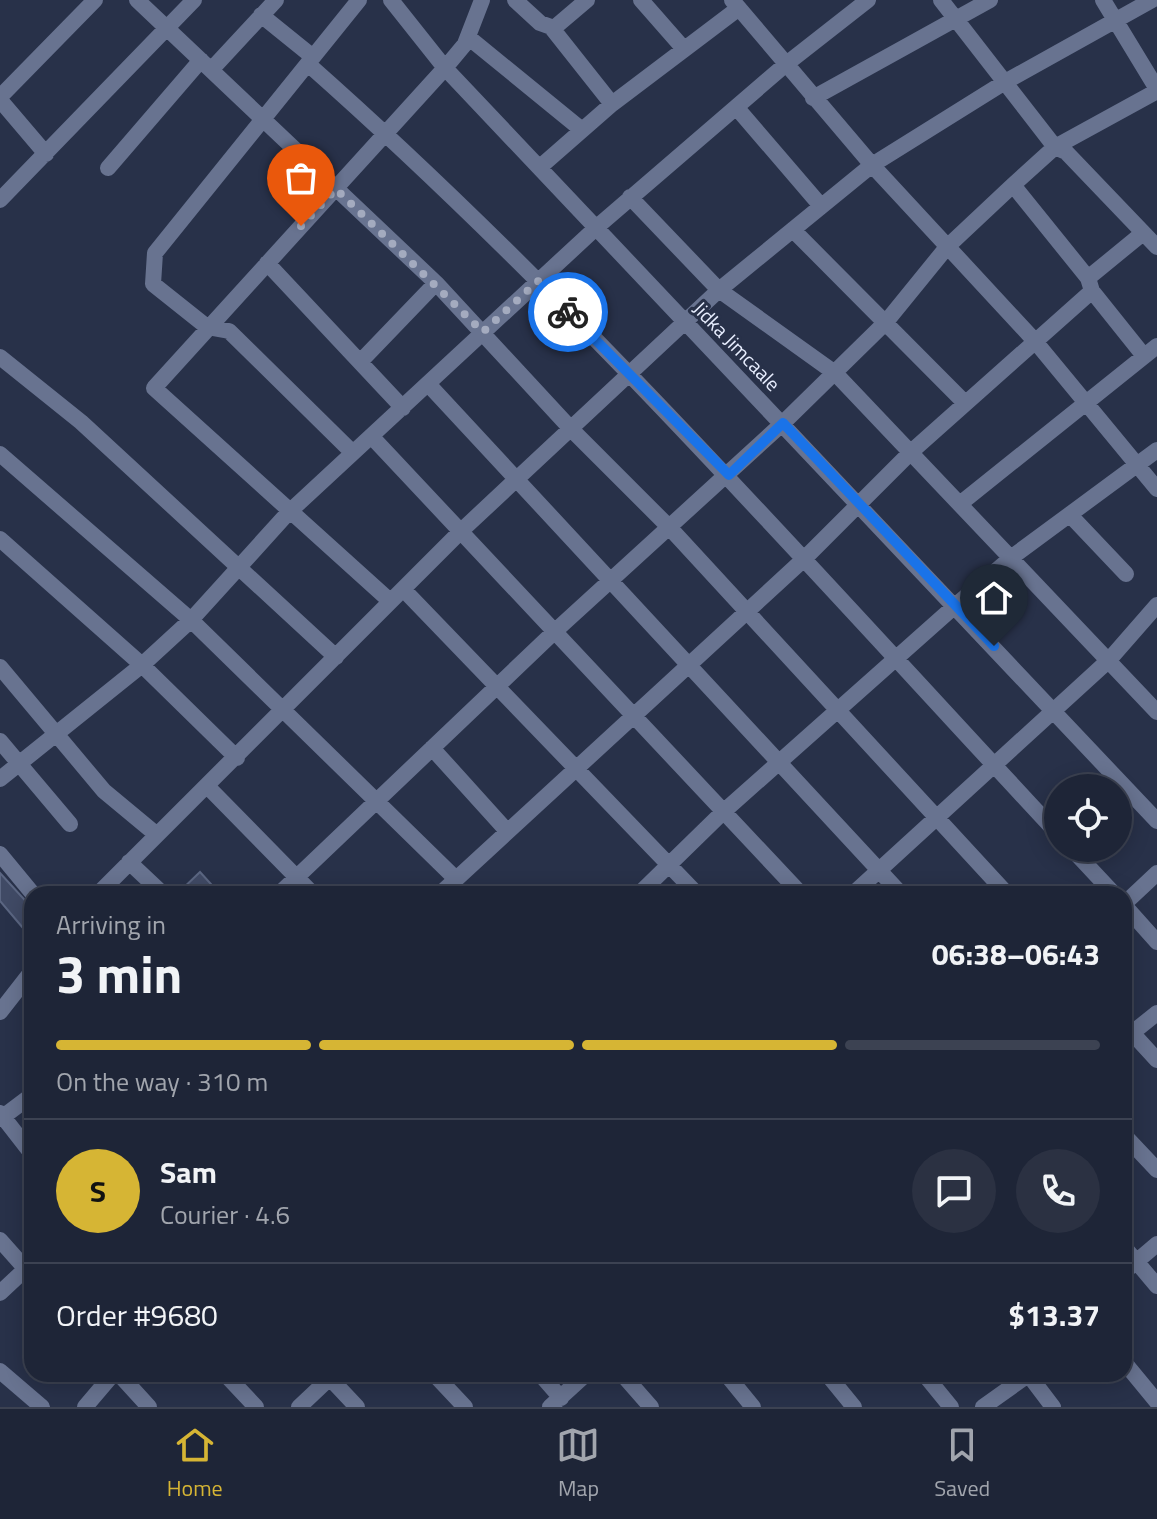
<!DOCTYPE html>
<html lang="en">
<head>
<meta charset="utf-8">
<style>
  :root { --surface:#1e2537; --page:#2b3142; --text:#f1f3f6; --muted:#a1a5ad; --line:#3c4252; --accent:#d6b534 }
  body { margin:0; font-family:"Titillium Web",sans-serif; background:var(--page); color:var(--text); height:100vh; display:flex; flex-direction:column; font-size:30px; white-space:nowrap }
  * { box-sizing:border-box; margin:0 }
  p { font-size:26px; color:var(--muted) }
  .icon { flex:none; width:44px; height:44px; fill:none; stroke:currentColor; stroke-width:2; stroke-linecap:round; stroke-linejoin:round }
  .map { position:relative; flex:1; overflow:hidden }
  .side { position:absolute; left:24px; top:886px; width:1108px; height:496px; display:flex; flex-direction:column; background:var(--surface); border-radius:24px; box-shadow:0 4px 20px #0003,0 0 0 2px var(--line) }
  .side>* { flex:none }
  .tools { position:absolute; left:1044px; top:774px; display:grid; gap:16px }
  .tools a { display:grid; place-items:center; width:88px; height:88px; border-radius:50%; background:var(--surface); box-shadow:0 4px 20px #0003,0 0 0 2px var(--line); font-size:40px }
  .pin { position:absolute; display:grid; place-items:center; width:68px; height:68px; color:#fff; margin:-82px -34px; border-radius:50% 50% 50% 0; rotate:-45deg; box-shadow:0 0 8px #0007 }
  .pin .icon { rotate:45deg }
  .courier { position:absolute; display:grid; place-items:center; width:80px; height:80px; margin:-40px; border:6px solid #1a73e8; border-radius:50%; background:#fff; color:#222; box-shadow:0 2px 10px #0007 }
  .overview em { font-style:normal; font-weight:700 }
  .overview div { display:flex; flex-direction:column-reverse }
  .overview { display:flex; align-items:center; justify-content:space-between; height:136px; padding:0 32px }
  h1 { font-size:52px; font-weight:700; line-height:60px }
  .bar { display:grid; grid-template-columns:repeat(4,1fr); gap:12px 8px; align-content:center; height:96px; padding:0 32px }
  .bar i { height:10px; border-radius:6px; background:var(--line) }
  .bar .selected { background:var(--accent) }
  .bar p { grid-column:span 4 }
  .line { display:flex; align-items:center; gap:20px; padding:0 32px; border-top:2px solid var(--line) }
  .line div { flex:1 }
  .round { display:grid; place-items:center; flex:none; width:84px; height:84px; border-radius:42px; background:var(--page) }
  .tab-bar { display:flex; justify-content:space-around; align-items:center; height:112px; border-top:2px solid var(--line); background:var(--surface); font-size:22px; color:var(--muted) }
  .tab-bar a { display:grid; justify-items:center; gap:4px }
  .tab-bar .selected { color:var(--accent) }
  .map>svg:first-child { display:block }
  .building { fill:#404a65; stroke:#5b6682; stroke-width:2 }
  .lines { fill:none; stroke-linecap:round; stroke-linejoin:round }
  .minor { stroke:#687390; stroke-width:16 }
  .done { stroke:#a4abbf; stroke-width:8; stroke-dasharray:0 14.4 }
  .route { stroke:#1a73e8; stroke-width:10 }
  .labels { text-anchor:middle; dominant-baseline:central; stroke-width:6; stroke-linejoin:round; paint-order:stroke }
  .street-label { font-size:20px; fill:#e7edfe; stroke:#283149 }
</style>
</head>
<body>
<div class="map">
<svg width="1157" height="1407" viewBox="0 0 1157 1407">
  <rect width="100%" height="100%" fill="#283149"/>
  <path class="building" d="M 200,872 L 220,894 L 177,894 Z
    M 0,873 L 32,908 L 32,921 L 23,928 L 0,901 Z"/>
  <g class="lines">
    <path class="minor" d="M 137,0 L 436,283 L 572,430 L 669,527 L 1007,894
      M 391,0 L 445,68 L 1157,821
      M 515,0 L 540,23 L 554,28 L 587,0
      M 641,0 L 684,49
      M 732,0 L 872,165 L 1034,340 L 1157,489
      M 941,0 L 1055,147 L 1066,152 L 1157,247
      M 1103,0 L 1157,89
      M 261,15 L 313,57
      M 551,27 L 612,104
      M 468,37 L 582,130
      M 308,64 C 577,302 814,572 1058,834
      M 211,70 L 276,0
      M 0,97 L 95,0
      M 813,98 L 990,0
      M 0,100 L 46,154
      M 736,107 L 821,206
      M 540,167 L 612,104 L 739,8
      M 108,168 L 201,60
      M 1013,185 L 1088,278 L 1092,291 L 1144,356
      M 630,197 L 719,290 L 835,373 L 1157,712
      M 0,200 L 194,0
      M 794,231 L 965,403
      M 267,263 L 403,408
      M 1088,278 L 1143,233
      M 0,357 L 81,422 L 336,657
      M 361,361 L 436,283
      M 429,385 L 901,894
      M 372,437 L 801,894
      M 353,453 L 229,331 L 207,327 L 153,284 L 155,253 L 359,0
      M 0,454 L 191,620 L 456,879
      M 961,503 L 1157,346
      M 1070,515 L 1126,574
      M 0,539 L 142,665 L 237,758
      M 403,589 L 697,894
      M 390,601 L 154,388 L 445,68 L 465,44 L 482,0
      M 0,667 L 104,791 L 157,835
      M 0,741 L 70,824
      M 432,748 L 507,831
      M 0,779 L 142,665 L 191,620 L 288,513 L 598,226 L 785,65 L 868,0
      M 208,787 L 313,894
      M 1071,848 L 1114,894
      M 0,854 L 33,894
      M 129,862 L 163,894
      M 98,894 L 460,532 L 719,290 L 872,165 L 1005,82 L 1152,0
      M 279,894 L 553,633 L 783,423 L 886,322 L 947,247 L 1013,185 L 1055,147 L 1157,91
      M 440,894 L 804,559 L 911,452 L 1092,291
      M 639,894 L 722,813 L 956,605 L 1012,557 L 1157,450
      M 853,894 L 1109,660 L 1157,605
      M 1124,904 L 1157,873
      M 1124,905 L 1157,942
      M 0,1012 L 32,971
      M 1124,1024 L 1157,1060
      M 1132,1033 L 1157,1013
      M 0,1113 L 32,1154
      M 0,1119 L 32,1095
      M 1124,1135 L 1157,1170
      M 0,1240 L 32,1276
      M 1124,1247 L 1157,1286
      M 1124,1272 L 1157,1244
      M 0,1293 L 32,1263
      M 1124,1362 L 1157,1402
      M 0,1371 L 42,1407
      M 119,1374 L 149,1407
      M 225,1374 L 256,1407
      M 326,1374 L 357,1407
      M 434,1374 L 465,1407
      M 540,1374 L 561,1398
      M 622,1374 L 651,1407
      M 726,1374 L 753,1407
      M 827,1374 L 854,1407
      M 924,1374 L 951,1407
      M 1028,1374 L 1053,1407
      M 85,1407 L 113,1374
      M 299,1407 L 334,1374
      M 550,1407 L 586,1374
      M 983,1407 L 1028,1375"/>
  </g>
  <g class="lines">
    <path class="done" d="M 301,226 L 336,189 L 483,332 L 538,281 L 568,312"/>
    <path class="route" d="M 568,312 L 729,475 L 783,423 L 994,646"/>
  </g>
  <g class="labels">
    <g class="street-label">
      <text transform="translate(737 346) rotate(46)">Jidka Jimcaale</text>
    </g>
  </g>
</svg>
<div class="tools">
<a><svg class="icon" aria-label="locate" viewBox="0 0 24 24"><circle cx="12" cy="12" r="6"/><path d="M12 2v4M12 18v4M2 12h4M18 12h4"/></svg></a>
</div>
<div class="pin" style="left:301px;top:226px;background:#ea580c"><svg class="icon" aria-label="bag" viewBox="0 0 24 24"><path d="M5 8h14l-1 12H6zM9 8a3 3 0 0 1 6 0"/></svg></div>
<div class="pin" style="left:994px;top:646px;background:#1f2937"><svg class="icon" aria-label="home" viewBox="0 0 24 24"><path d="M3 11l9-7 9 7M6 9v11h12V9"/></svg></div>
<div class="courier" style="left:568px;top:312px"><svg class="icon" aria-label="bike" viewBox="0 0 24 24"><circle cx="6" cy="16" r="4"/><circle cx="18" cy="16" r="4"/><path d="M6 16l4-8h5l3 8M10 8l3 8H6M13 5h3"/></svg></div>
<section class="side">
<div class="overview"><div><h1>3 min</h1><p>Arriving in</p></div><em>06:38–06:43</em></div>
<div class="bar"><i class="selected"></i><i class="selected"></i><i class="selected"></i><i></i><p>On the way · 310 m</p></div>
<div class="line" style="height:144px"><b class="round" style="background:var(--accent);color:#111">S</b><div><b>Sam</b><p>Courier · 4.6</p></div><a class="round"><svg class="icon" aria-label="chat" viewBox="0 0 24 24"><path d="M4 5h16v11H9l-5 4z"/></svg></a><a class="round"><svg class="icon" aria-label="phone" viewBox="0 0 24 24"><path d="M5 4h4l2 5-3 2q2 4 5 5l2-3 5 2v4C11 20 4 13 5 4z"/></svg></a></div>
<div class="line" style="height:104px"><div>Order #9680</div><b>$13.37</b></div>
</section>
</div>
<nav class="tab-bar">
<a class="selected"><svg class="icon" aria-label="home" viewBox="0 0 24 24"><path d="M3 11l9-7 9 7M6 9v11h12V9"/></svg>Home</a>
<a><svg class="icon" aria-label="map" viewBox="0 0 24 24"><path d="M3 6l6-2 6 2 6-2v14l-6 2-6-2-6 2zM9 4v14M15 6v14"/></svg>Map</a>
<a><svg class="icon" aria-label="saved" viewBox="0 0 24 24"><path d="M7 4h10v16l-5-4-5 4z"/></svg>Saved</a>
</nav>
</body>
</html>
